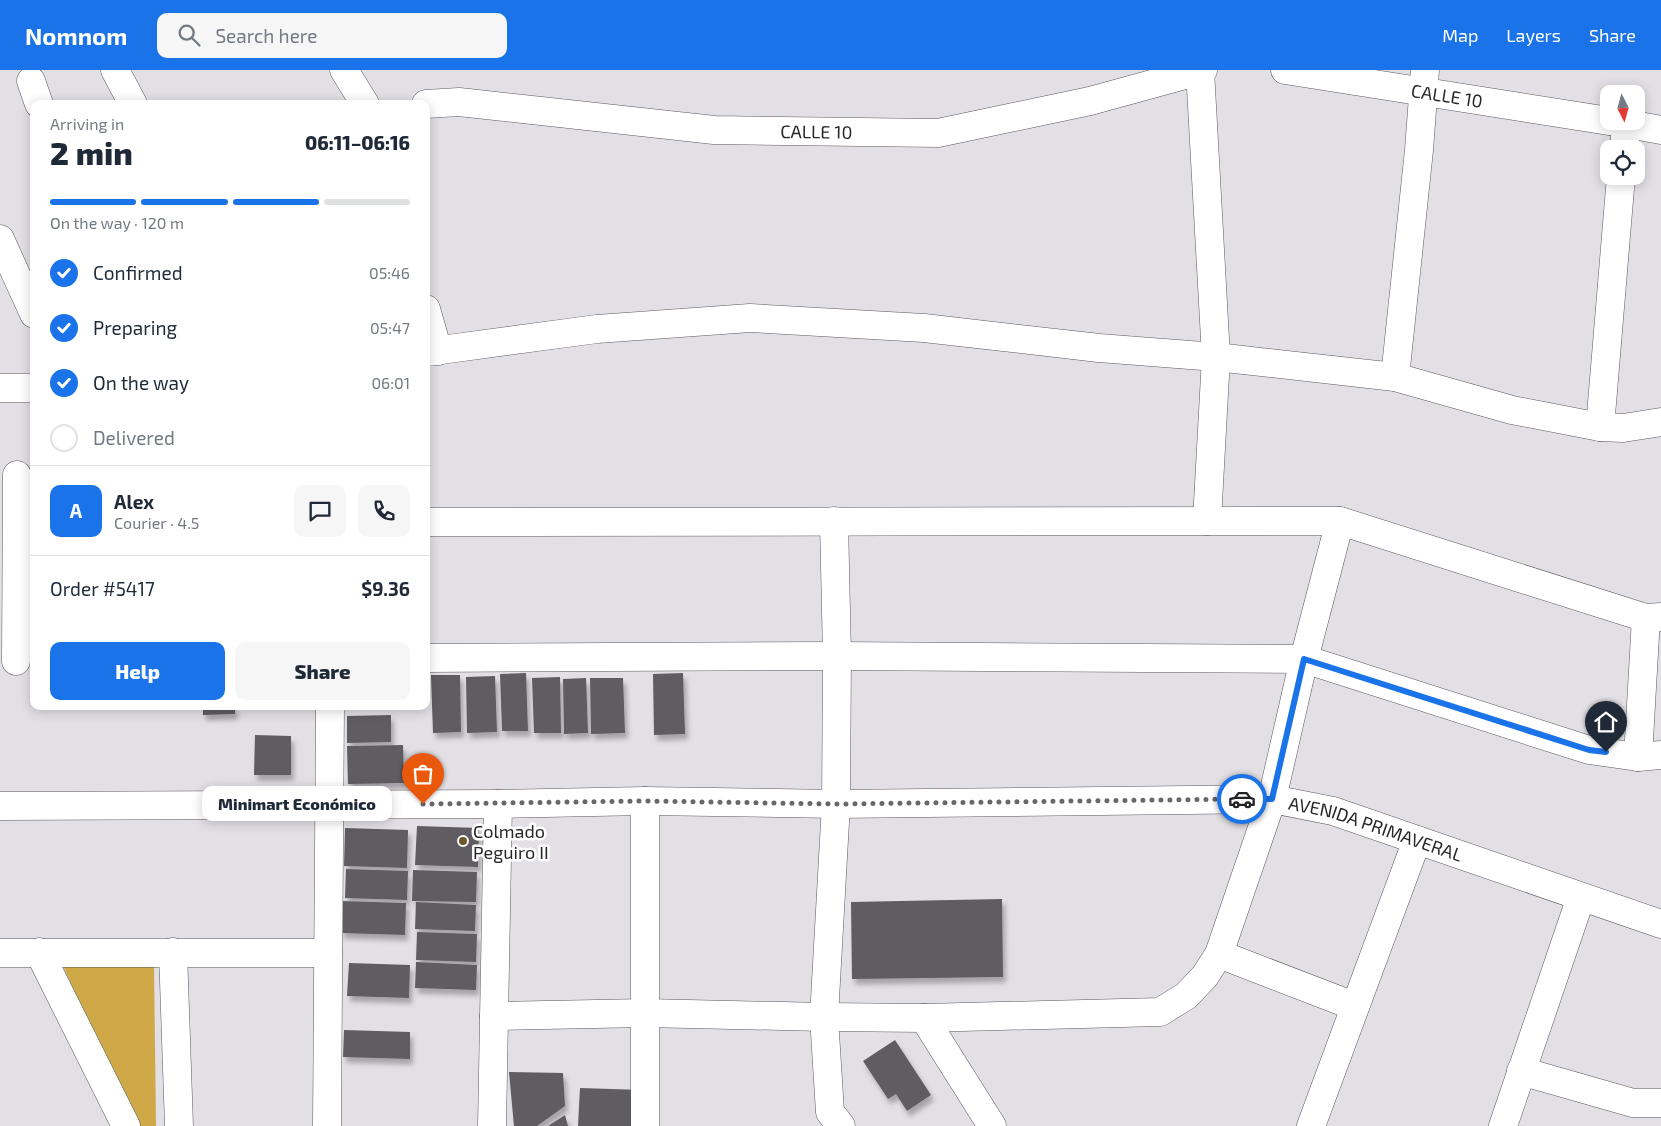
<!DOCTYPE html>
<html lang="en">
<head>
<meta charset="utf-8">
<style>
  :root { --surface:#fff; --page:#f6f6f7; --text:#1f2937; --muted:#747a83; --line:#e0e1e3; --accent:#1a73e8 }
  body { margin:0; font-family:"Exo 2",sans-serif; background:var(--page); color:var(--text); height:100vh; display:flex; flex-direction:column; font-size:19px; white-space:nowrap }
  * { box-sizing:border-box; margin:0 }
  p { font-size:16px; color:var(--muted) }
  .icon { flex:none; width:28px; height:28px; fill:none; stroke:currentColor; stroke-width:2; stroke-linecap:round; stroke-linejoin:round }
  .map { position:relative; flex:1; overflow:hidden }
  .panel { position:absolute; left:30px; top:30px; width:400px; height:610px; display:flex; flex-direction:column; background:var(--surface); border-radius:10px; box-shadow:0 2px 12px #0003 }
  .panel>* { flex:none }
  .needle { width:32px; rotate:174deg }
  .buttons { position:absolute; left:1600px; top:15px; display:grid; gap:10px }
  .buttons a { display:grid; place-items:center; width:45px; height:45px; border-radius:10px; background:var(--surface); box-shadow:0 2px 12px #0003; font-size:25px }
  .pin { position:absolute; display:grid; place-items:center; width:42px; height:42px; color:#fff; margin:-51px -21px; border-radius:50% 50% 50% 0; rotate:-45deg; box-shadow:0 0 5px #0007 }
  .pin .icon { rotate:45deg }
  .courier { position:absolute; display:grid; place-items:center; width:50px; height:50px; margin:-25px; border:4px solid #1a73e8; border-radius:50%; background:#fff; color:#222; box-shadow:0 1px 6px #0007 }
  .bubble { position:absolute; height:35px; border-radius:10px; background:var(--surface); box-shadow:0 2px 12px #0003; font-size:16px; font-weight:800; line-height:35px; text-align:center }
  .summary em { font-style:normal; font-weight:800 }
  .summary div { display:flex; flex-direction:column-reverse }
  .summary { display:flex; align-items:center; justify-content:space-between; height:85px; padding:0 20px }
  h1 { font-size:32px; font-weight:800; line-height:38px }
  .bar { display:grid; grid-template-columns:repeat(4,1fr); gap:8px 5px; align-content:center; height:60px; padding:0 20px }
  .bar i { height:6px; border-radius:4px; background:var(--line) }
  .bar .current { background:var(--accent) }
  .bar p { grid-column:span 4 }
  .line { display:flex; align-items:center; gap:12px; padding:0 20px; border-top:1px solid var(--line) }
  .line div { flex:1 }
  .round { display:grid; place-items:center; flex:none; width:52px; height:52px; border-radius:10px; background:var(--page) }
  ol { padding:0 20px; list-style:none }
  li { display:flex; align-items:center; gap:15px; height:55px }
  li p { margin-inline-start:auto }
  li .icon { padding:5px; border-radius:50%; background:var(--accent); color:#fff; stroke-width:4 }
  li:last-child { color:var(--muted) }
  li i { width:28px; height:28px; border:2px solid var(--line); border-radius:50% }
  .cta { display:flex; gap:10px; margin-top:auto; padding:10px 20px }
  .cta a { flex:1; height:58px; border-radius:10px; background:var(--accent); color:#fff; font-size:20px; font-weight:800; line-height:58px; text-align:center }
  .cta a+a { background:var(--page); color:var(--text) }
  header { display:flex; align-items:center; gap:30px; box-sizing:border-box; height:70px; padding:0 25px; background:var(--accent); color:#fff }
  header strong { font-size:24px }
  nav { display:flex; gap:28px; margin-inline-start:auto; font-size:18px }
  .search { width:350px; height:45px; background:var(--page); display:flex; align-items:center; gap:12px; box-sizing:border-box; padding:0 18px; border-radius:10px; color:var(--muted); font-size:19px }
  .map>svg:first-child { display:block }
  .green { fill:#cfa947 }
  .building { fill:#5e5c62; filter:url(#shadow) }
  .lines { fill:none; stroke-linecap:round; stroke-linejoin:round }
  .minor-casing { stroke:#5b595e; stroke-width:29 }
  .minor { stroke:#fff; stroke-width:28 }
  .done { stroke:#68676a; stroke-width:5; stroke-dasharray:0 9 }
  .route { stroke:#1a73e8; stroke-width:6 }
  .poi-dot { fill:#6d5928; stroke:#fff; stroke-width:2 }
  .labels { text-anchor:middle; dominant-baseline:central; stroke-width:5; stroke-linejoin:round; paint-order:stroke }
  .street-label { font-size:18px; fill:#272628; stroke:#fff }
  .poi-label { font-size:18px; fill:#272628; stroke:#fff; text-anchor:start }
</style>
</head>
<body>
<header>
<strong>Nomnom</strong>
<div class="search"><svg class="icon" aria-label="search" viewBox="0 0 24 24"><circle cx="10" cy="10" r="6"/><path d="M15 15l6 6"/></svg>Search here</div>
<nav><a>Map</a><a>Layers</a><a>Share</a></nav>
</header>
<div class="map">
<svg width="1661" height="1056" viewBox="0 0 1661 1056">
  <defs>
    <filter id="shadow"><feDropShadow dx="3" dy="5.5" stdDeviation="2.5" flood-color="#0004"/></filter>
  </defs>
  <rect width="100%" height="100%" fill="#e2dfe5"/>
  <path class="green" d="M 154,895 L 156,1056 L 134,1056 L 63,896 Z"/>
  <path class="building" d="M 526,603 L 528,661 L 502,661 L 500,604 Z
    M 683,603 L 685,664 L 654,665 L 653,604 Z
    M 431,605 L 460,605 L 461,662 L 433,663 Z
    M 495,606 L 497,662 L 467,663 L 466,607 Z
    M 560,607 L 561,663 L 534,663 L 532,608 Z
    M 586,608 L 588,663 L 564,664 L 563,609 Z
    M 590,608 L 623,608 L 625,663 L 591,664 Z
    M 203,636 L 235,636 L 235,644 L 203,645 Z
    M 391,645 L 391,672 L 347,673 L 347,646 Z
    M 255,665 L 291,666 L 291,705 L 254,705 Z
    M 403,675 L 404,713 L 348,714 L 347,676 Z
    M 417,756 L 479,758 L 478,797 L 415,795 Z
    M 345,758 L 408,760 L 407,798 L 344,796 Z
    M 346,799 L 408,801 L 407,830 L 345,828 Z
    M 413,800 L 477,802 L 476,832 L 412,831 Z
    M 1002,829 L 1003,907 L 852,909 L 851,832 Z
    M 342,831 L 406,833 L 405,865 L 341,863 Z
    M 416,832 L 476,835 L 475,861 L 415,859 Z
    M 417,862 L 477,864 L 476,892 L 416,890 Z
    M 416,892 L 477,895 L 476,920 L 415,918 Z
    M 349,893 L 410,895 L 409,928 L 347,926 Z
    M 344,960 L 410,962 L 410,989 L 343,987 Z
    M 895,970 L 931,1025 L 907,1041 L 896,1024 L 888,1029 L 863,991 Z
    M 509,1002 L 563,1003 L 565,1036 L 537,1056 L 514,1056 Z
    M 580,1018 L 642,1020 L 640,1056 L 578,1056 Z
    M 565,1045 L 568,1056 L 548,1056 Z"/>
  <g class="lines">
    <g class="minor-casing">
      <g id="minor">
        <path d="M 115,0 L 133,34"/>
        <path d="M 344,0 L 365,34"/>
        <path d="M 1200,0 L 1216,287 L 1207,451"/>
        <path id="s1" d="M 1285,0 L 1609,51"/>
        <path d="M 31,11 L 39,34"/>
        <path id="s2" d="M 426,34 L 459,32 L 714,60 L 938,63 L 1090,31 L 1203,0"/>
        <path d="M 1611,51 L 1661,60"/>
        <path d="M 1624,79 L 1626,54"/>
        <path d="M 0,169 L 34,244"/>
        <path d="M 426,239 L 438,281"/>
        <path d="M 426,282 L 597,259 L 750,248 L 924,258 L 1099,278 L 1216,287 L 1395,307 L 1512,340 L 1600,357 L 1623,358 L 1661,352"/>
        <path d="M 1395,307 L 1419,80 L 1425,0"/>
        <path d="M 0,318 L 34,318"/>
        <path d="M 1600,357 L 1621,106"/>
        <path d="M 834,451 L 837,586 L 836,734 L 824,947 L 830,1042 L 841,1056"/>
        <path d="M 426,452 L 1340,451 L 1646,548 L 1661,547"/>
        <path d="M 426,588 L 837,586 L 1304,589 L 1589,680 L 1638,687 L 1661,685"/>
        <path d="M 16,591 L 17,405"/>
        <path d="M 1638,687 L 1646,548"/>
        <path d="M 645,731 L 645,1056"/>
        <path id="s3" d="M 0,736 L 498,734 L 645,731 L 836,734 L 1272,729 L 1333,741 L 1661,854"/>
        <path d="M 39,882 L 126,1056"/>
        <path d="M 173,882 L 179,1056"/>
        <path d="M 0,883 L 328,883"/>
        <path d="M 1219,884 L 1354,936"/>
        <path d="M 494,946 L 645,943 L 824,947 L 924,948 L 1160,942 L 1186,926 L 1205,906 L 1219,884 L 1272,729 L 1304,589 L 1340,451"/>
        <path d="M 924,948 L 992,1056"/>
        <path d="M 1521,1001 L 1633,1033 L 1661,1033"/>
        <path d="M 327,1056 L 330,636"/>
        <path d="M 492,1056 L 498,734"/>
        <path d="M 1311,1056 L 1417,770"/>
        <path d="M 1503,1056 L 1581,827"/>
      </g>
    </g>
    <use href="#minor" class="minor"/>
  </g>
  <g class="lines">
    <path class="done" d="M 423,734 L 644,731 L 836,734 L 1242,729"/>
    <path class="route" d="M 1242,729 L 1272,729 L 1304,589 L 1589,680 L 1606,682"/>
  </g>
  <circle class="poi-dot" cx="463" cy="771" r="5"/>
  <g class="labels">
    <g class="street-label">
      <text stroke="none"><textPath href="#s1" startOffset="164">CALLE 10</textPath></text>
      <text stroke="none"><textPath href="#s2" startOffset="392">CALLE 10</textPath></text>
      <text stroke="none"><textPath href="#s3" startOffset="1380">AVENIDA PRIMAVERAL</textPath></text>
    </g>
    <g class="poi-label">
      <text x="473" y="761">Colmado<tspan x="473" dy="21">Peguiro II</tspan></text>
    </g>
  </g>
</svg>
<div class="buttons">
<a><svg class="needle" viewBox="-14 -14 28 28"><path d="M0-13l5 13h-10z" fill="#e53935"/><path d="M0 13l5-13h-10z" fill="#747a83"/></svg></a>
<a><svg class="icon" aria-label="locate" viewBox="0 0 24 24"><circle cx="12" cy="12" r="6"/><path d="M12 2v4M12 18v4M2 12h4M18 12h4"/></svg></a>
</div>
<div class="pin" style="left:423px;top:734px;background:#ea580c"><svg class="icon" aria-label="bag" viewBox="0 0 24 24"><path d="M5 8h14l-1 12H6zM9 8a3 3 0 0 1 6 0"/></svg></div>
<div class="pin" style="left:1606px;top:682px;background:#1f2937"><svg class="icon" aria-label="home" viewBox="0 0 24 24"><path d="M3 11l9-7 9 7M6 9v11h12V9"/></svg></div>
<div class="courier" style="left:1242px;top:729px"><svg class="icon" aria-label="car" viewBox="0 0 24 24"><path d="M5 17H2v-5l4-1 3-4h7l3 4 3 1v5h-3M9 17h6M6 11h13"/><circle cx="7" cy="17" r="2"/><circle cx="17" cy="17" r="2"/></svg></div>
<div class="bubble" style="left:202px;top:716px;width:190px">Minimart Económico</div>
<section class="panel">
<div class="summary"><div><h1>2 min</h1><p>Arriving in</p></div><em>06:11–06:16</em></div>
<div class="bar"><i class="current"></i><i class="current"></i><i class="current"></i><i></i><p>On the way · 120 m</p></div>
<ol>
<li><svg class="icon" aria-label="check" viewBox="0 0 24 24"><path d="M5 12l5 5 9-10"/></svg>Confirmed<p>05:46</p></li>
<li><svg class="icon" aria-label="check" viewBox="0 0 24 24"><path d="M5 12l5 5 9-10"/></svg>Preparing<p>05:47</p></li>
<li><svg class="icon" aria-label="check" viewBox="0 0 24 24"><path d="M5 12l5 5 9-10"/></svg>On the way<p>06:01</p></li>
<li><i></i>Delivered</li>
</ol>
<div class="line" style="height:90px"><b class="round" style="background:var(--accent);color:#fff">A</b><div><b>Alex</b><p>Courier · 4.5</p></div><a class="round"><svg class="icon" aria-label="chat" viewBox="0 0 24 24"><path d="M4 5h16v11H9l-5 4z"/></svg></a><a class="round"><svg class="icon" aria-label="phone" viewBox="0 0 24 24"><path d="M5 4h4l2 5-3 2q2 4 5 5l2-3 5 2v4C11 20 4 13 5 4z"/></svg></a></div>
<div class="line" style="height:65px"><div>Order #5417</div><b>$9.36</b></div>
<div class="cta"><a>Help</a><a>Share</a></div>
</section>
</div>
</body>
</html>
